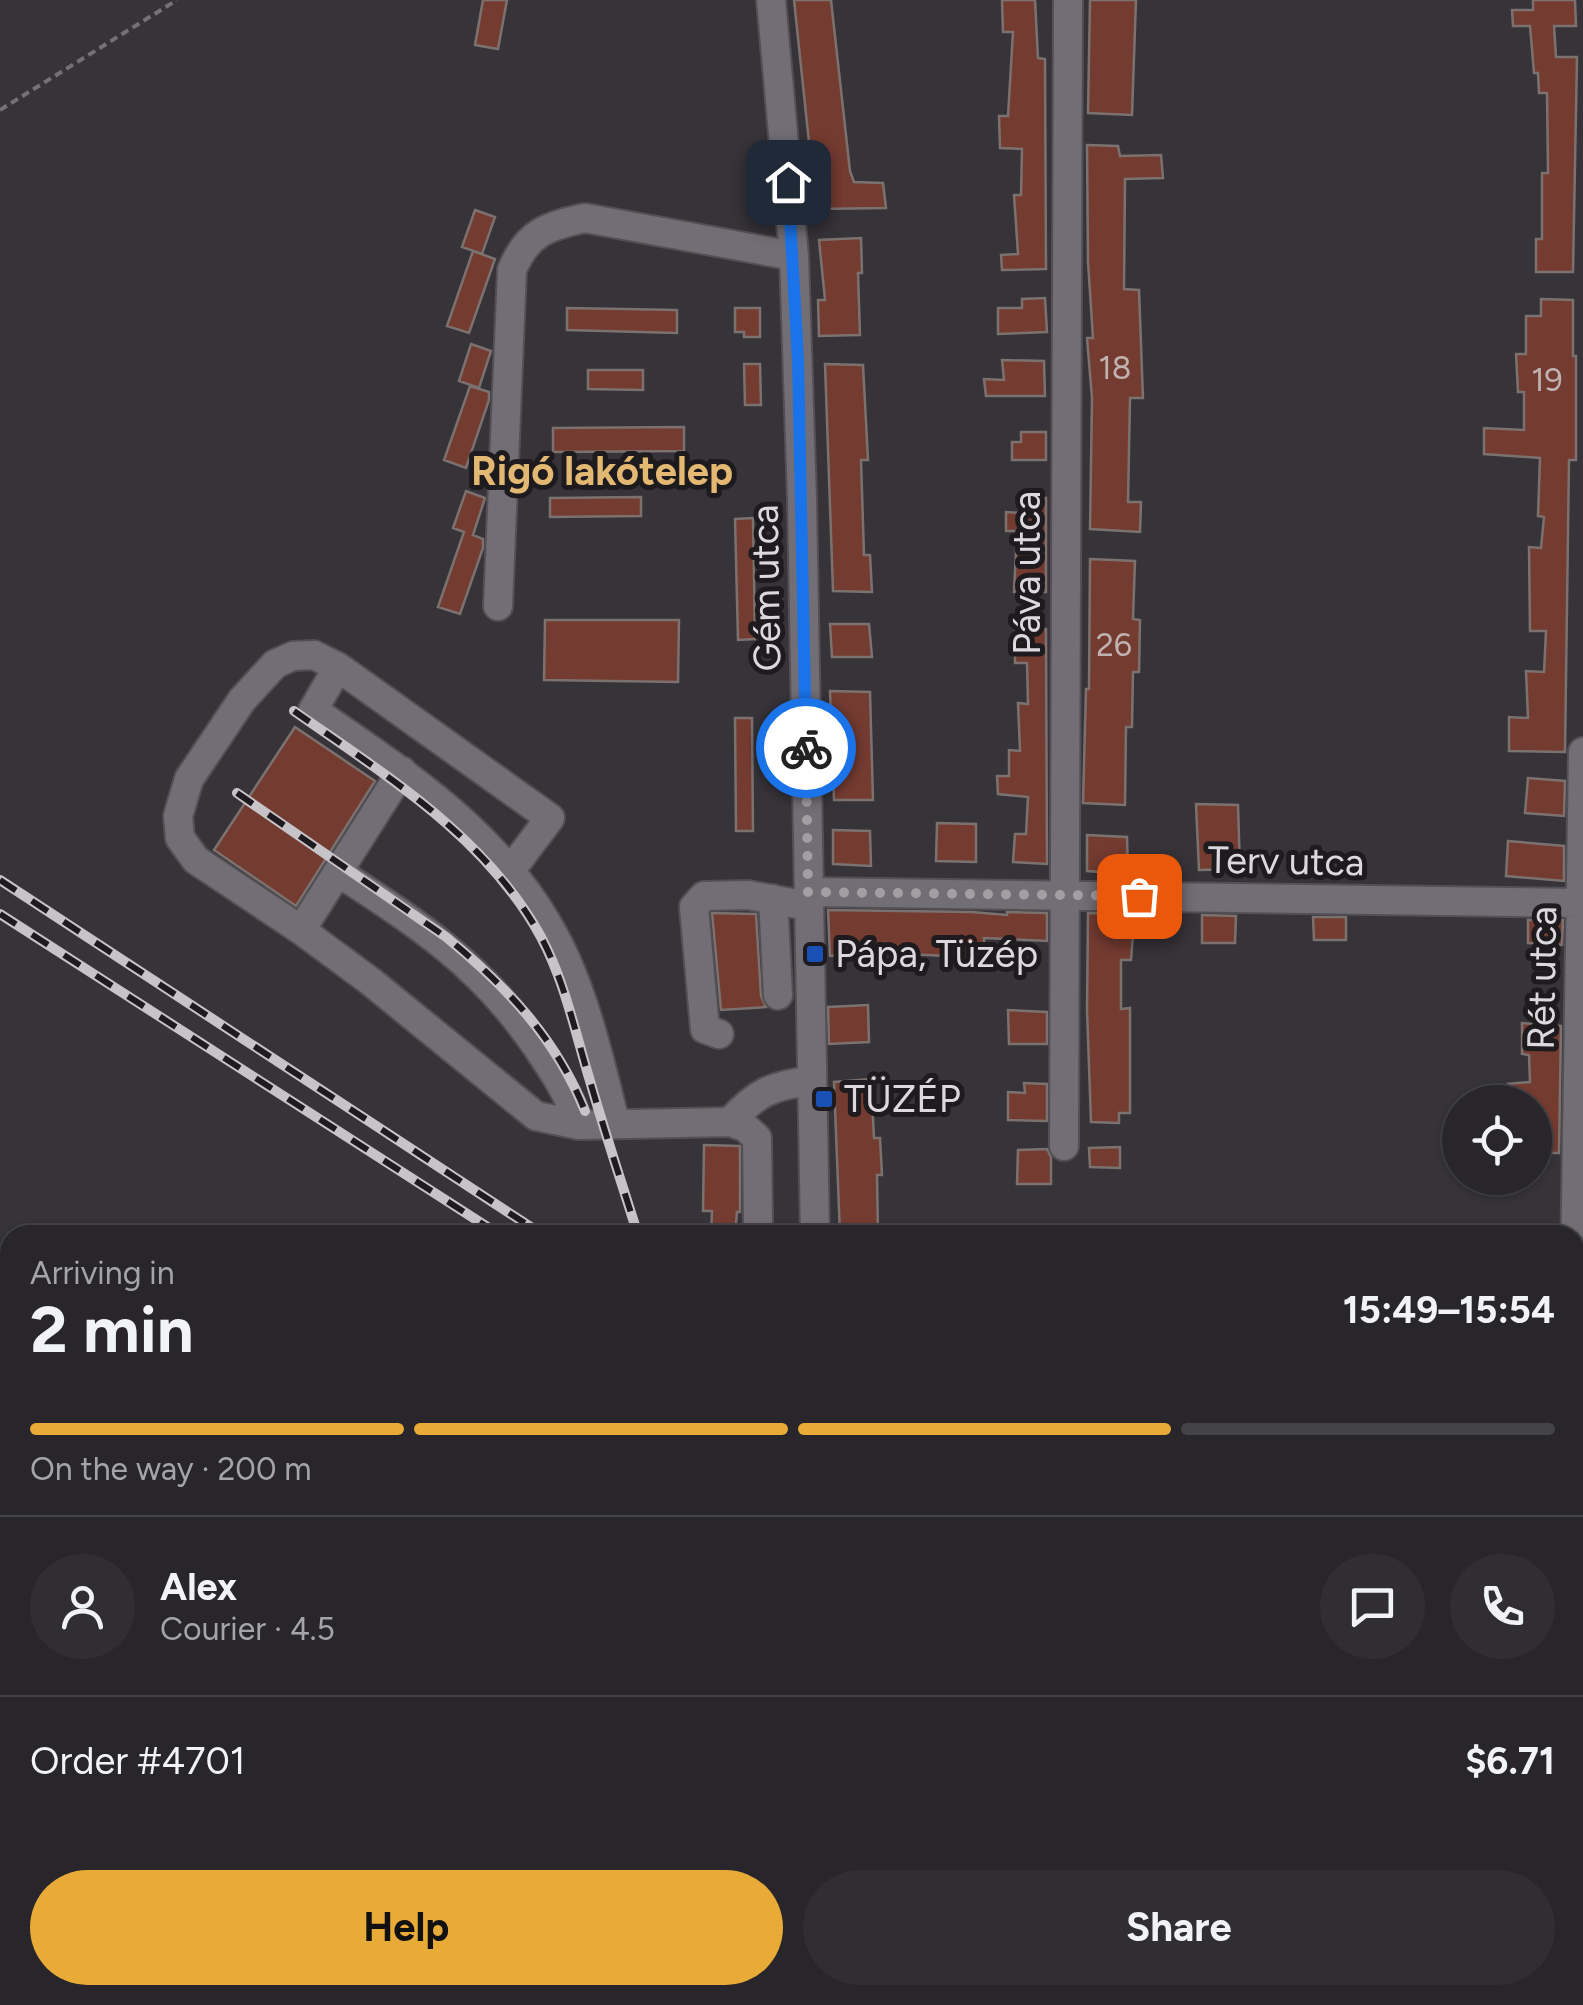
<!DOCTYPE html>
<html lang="en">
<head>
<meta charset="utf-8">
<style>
  :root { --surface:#28262b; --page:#302e33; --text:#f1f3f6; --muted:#a5a5a9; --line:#444347; --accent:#e9ab38 }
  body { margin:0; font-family:Figtree,sans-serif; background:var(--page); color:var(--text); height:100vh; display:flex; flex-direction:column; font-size:38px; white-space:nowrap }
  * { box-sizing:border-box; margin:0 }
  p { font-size:32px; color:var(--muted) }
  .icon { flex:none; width:55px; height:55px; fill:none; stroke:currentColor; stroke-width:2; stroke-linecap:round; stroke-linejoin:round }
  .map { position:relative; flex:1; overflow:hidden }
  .sheet { position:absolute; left:0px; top:1225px; width:1585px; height:780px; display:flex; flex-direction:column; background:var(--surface); border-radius:30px 30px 0 0; box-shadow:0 2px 8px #0004,0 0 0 2px var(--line) }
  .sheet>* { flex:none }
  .tools { position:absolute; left:1442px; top:1085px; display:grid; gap:20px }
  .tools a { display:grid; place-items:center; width:110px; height:110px; border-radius:50%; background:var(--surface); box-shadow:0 2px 8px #0004,0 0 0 2px var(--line); font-size:50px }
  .pin { position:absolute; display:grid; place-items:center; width:85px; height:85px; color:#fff; margin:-42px; border-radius:20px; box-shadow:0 5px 15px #0006 }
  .courier { position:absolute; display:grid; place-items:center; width:100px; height:100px; margin:-50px; border:8px solid #1a73e8; border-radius:50%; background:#fff; color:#222; box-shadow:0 2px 12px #0007 }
  .summary em { font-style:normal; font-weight:700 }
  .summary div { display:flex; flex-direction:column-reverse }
  .summary { display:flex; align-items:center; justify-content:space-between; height:170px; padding:0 30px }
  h1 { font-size:65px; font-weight:700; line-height:75px }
  .bar { display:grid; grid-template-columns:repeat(4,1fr); gap:15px 10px; align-content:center; height:120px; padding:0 30px }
  .bar i { height:12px; border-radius:8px; background:var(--line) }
  .bar .selected { background:var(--accent) }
  .bar p { grid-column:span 4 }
  .line { display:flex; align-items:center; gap:25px; padding:0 30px; border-top:2px solid var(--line) }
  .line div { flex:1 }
  .round { display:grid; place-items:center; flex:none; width:105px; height:105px; border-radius:52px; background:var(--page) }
  .action { display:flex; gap:20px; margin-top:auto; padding:20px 30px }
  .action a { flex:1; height:115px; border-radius:60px; background:var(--accent); color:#111; font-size:40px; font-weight:700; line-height:115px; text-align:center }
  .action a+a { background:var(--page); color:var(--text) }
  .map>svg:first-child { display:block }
  .building { fill:#743b31; stroke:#7b7270; stroke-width:2.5 }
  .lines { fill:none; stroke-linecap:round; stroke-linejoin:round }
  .minor-casing { stroke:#535055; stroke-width:32 }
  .major-casing { stroke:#535055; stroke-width:35 }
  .path { stroke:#747176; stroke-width:4; stroke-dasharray:8 5; stroke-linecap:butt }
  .minor { stroke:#726e75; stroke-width:28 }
  .major { stroke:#bc7254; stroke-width:30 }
  .rail-casing { stroke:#c6c4c8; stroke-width:10 }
  .rail { stroke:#1d1b1e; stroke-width:6; stroke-dasharray:19; stroke-linecap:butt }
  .done { stroke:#a19fa4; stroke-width:10; stroke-dasharray:0 18 }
  .route { stroke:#1a73e8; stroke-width:12 }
  .transit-dot { fill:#1a4fb4; stroke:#1d1b1e; stroke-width:4 }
  .labels { text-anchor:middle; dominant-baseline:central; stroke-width:10; stroke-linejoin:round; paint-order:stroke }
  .number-label { font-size:32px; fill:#c1b2b2 }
  .street-label { font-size:38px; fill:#dbd9dd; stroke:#1d1b1e }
  .poi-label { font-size:38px; fill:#dbd9dd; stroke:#1d1b1e; text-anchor:start }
  .neighbourhood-label { font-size:40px; font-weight:bold; fill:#e3b873; stroke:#1d1b1e }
</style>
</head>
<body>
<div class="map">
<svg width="1583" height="2005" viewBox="0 0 1583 2005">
  <rect width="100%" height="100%" fill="#363339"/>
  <path class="building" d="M 483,0 L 507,0 L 498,49 L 475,45 Z
    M 794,0 L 831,0 L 850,171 L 854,182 L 883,183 L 886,208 L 816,209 Z
    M 1002,0 L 1035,0 L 1038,58 L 1045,59 L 1046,269 L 1002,270 L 1001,255 L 1018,254 L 1014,195 L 1021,195 L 1022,149 L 1000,148 L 999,116 L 1008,116 L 1013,32 L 1003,32 Z
    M 1090,0 L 1136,0 L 1132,115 L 1088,113 Z
    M 1533,0 L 1575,0 L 1576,26 L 1554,26 L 1556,57 L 1577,57 L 1573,272 L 1536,272 L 1536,239 L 1542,239 L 1542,173 L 1548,173 L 1547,93 L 1539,93 L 1538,73 L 1534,73 L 1530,26 L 1513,26 L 1512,10 L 1533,10 Z
    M 1087,145 L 1118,146 L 1120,156 L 1161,155 L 1163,178 L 1125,179 L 1124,289 L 1139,290 L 1143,398 L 1130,398 L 1128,502 L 1141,502 L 1140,532 L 1090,529 L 1092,398 L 1087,338 L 1093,338 L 1088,262 Z
    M 475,210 L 495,217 L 482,254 L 462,247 Z
    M 861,238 L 862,273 L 858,273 L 860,335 L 819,336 L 818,300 L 825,300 L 819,240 Z
    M 473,251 L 495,259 L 469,333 L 447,326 Z
    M 1045,298 L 1047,332 L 998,334 L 998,308 L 1022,308 L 1022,299 Z
    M 1541,299 L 1573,300 L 1573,356 L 1576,356 L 1576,460 L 1569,460 L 1565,752 L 1509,751 L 1509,717 L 1528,718 L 1526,671 L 1544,672 L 1546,631 L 1530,631 L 1529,547 L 1541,548 L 1544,517 L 1538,516 L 1540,458 L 1484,454 L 1484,428 L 1524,430 L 1524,392 L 1518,392 L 1516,354 L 1526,354 L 1526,316 L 1541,316 Z
    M 567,308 L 677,310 L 677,333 L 567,330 Z
    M 735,308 L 760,308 L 760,337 L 744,337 L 744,332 L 735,332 Z
    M 471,344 L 491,351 L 479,388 L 459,381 Z
    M 1002,360 L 1044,361 L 1045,396 L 986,396 L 984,379 L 1004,380 Z
    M 744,364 L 760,364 L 761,405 L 745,405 Z
    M 825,364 L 863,365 L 868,460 L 861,460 L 864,555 L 870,555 L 872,592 L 833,591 Z
    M 588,370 L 643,370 L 643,390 L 588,389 Z
    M 470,386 L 489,392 L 489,400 L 466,468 L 444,460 Z
    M 684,427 L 684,451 L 553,452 L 553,428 Z
    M 1021,432 L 1046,432 L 1046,460 L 1012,460 L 1012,442 L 1021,442 Z
    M 466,491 L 485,498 L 473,535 L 483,539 L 483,548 L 460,614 L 438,607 L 464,532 L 453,528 Z
    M 1021,496 L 1046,498 L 1046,592 L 1014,592 L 1017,531 L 1006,531 L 1006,512 L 1020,513 Z
    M 641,497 L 641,516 L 550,517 L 550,498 Z
    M 753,518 L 755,639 L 738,640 L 735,519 Z
    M 1090,559 L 1135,561 L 1133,619 L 1140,620 L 1139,672 L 1133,672 L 1132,727 L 1126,727 L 1125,805 L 1083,803 L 1086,689 L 1089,689 Z
    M 545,620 L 679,620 L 678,682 L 544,680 Z
    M 830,624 L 869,624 L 872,657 L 832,657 Z
    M 1015,628 L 1046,629 L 1047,864 L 1013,862 L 1015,834 L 1026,834 L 1028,797 L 998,794 L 997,776 L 1009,776 L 1009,750 L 1020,751 L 1018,703 L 1028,704 L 1027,663 L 1015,663 Z
    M 830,691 L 870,692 L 873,800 L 834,800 Z
    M 735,718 L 752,718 L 753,831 L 736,831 Z
    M 295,727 L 375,781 L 296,906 L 214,850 Z
    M 1528,778 L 1565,781 L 1564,816 L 1525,813 Z
    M 1196,804 L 1238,805 L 1240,869 L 1199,870 Z
    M 937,823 L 976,824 L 976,862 L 936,861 Z
    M 833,830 L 870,831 L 871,866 L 833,864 Z
    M 1087,835 L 1127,837 L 1128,874 L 1087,871 Z
    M 1508,841 L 1564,846 L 1564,881 L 1506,876 Z
    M 828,910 L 972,912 L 1007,915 L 1007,912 L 1047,913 L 1047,941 L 984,938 L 985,958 L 888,953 L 830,956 Z
    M 712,913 L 756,914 L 761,996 L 766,1007 L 721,1010 Z
    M 1088,913 L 1111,914 L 1112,936 L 1133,935 L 1131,960 L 1121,960 L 1121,1009 L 1130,1008 L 1130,1113 L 1119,1113 L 1119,1123 L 1091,1122 L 1087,1010 Z
    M 1202,915 L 1236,916 L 1235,943 L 1202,943 Z
    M 1313,917 L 1346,917 L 1346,940 L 1314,940 Z
    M 1528,920 L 1563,920 L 1562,945 L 1528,943 Z
    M 868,1005 L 869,1042 L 829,1044 L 828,1007 Z
    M 1008,1010 L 1047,1012 L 1047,1044 L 1009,1044 Z
    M 1522,1023 L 1561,1026 L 1559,1153 L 1535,1153 L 1535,1101 L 1510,1102 L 1508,1084 L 1530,1082 L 1529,1055 L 1522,1054 Z
    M 871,1079 L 874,1138 L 880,1138 L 882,1175 L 877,1175 L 878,1235 L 840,1235 L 834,1082 Z
    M 1024,1083 L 1047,1084 L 1047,1121 L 1008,1120 L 1008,1092 L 1025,1093 Z
    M 704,1145 L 740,1146 L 740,1212 L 737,1212 L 735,1235 L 711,1235 L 712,1211 L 703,1211 Z
    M 1120,1147 L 1120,1168 L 1090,1167 L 1089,1148 Z
    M 1047,1149 L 1051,1157 L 1051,1184 L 1017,1184 L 1018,1150 Z"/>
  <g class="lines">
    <g class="minor-casing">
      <path id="minor" d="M 771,0 L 794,256 L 802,500 L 815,1235
        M 498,606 L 512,270 C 527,233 547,226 585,218 L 794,256
        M 338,667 L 313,710 C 413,779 514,843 566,960 C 589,1012 601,1067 615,1122
        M 510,871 L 550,818 L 338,667 L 314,655 L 293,656 L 275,664 L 242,700 L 189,779 L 178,816 L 180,838 L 196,860 L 301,930 L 370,981 L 536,1116 L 579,1125 L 730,1122 C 756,1093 772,1085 811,1081
        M 338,872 C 418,924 479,963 535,1044 C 552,1069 570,1095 579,1125
        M 808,892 L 1583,903
        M 773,899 L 778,995
        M 301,930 L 402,771
        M 719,1034 L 705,1029 L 694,907 L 704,896 L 748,895 L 808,906
        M 730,1122 L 745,1127 L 757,1138 L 758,1221
        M 1064,1146 L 1068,0
        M 1575,1266 L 1583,752
        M 841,1995 L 841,2005"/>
    </g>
    <g class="major-casing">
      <path id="major" d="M 1575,1303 L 1583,1304
        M 0,1774 L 10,1770"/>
    </g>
    <path class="path" d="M 0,110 L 177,0
      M 0,1737 L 10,1733
      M 0,1860 L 9,1873 L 10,1897
      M 15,1995 L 15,2005"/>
    <use href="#minor" class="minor"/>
    <use href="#major" class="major"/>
    <g class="rail-casing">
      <path id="rail" d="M 294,711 C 385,775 486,836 541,937 C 565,982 575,1032 590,1081 C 605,1133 622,1184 638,1235
        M 237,793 L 446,937 C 506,986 556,1038 585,1111
        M 0,880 L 543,1235
        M 0,914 L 500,1235
        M 1575,1758 L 1583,1757
        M 1575,1831 L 1583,1829
        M 1022,2005 L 1051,1995"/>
    </g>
    <use href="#rail" class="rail"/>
  </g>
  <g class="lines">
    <path class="done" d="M 806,748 L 808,892 L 1139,896"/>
    <path class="route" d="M 788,182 L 798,360 L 806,748"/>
  </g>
  <g class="transit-dot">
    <rect x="805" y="944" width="20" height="20" rx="5"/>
    <rect x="814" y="1089" width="20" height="20" rx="5"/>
  </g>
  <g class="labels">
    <g class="number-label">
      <text x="1115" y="368">18</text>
      <text x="1547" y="380">19</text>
      <text x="1114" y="645">26</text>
    </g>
    <g class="street-label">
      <text transform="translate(1027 573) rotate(-90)">Páva utca</text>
      <text transform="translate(766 588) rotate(-91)">Gém utca</text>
      <text transform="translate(1286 861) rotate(1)">Terv utca</text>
      <text transform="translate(1542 978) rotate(-89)">Rét utca</text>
    </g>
    <g class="poi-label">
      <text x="835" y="954">Pápa, Tüzép</text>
      <text x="844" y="1099">TÜZÉP</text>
    </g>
    <g class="neighbourhood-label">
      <text x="602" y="471">Rigó lakótelep</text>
    </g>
  </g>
</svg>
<div class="tools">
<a><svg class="icon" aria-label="locate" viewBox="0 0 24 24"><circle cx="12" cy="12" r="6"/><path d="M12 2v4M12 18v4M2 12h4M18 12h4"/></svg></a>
</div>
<div class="pin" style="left:1139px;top:896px;background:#ea580c"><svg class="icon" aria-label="bag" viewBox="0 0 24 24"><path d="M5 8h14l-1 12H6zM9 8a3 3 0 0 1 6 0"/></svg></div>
<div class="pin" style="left:788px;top:182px;background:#1f2937"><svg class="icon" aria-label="home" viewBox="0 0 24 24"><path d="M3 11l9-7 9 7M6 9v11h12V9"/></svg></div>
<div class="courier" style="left:806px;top:748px"><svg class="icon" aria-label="bike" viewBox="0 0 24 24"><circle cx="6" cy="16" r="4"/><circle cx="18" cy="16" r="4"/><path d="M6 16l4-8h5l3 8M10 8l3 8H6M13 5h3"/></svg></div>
<section class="sheet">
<div class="summary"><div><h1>2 min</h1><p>Arriving in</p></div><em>15:49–15:54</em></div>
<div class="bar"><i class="selected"></i><i class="selected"></i><i class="selected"></i><i></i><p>On the way · 200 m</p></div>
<div class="line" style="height:180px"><a class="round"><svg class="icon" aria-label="person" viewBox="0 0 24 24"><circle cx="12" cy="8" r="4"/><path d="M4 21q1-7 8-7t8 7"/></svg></a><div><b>Alex</b><p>Courier · 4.5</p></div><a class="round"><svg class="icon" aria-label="chat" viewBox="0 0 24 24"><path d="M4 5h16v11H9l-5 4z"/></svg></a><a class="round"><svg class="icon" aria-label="phone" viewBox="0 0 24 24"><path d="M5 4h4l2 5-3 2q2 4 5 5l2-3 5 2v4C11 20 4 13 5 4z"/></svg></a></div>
<div class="line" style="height:130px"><div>Order #4701</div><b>$6.71</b></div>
<div class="action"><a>Help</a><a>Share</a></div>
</section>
</div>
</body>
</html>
